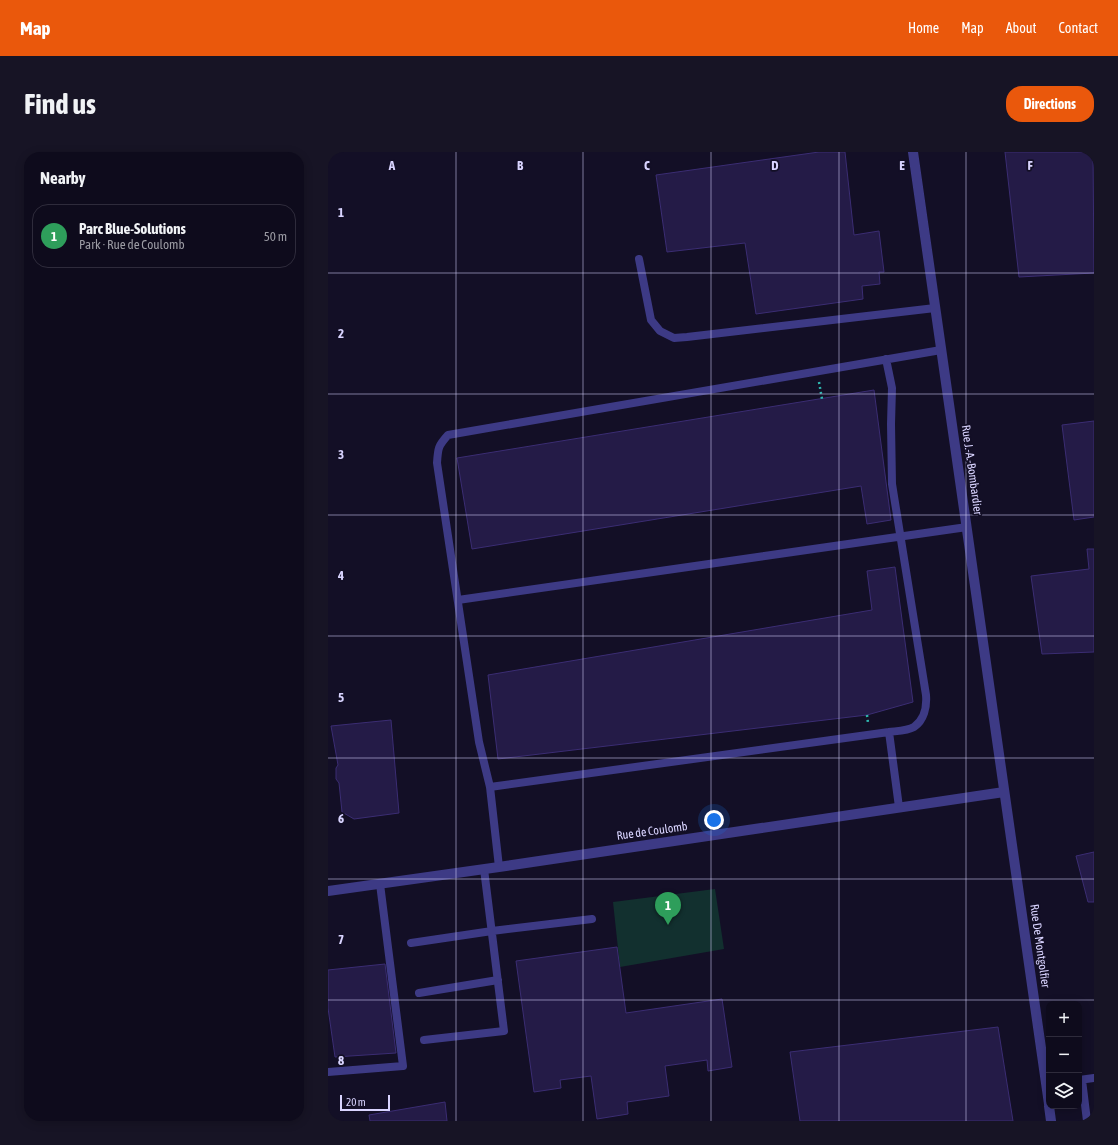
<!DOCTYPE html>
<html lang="en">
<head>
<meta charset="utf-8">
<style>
	body { margin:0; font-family:"Asap Condensed",sans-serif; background:#171425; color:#f1f3f6 }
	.controls { position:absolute; right:12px; bottom:12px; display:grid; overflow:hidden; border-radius:8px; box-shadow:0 2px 10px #0003 }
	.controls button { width:36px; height:36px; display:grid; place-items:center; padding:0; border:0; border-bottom:1px solid #2e2b3b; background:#0e0b1c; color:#f1f3f6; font:20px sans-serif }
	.scale { position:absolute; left:12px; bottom:10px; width:50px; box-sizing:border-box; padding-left:4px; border:2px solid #d9d4ff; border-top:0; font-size:11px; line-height:14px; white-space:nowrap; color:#d9d4ff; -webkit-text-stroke:3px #130f26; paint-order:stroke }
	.you { position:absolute; left:386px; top:668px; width:14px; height:14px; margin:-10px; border:3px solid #fff; border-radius:50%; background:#1a73e8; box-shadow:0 0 0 6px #1a73e833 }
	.badge { display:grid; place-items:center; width:26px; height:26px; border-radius:50%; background:#ea580c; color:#fff; font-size:13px; font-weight:700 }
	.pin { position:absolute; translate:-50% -33px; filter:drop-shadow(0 1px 2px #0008) }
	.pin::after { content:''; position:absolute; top:21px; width:14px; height:12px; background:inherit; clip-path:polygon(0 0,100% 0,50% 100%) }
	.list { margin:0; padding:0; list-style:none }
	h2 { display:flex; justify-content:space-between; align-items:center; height:52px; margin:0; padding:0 16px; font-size:17px }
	h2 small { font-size:13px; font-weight:400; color:#9b9ba3 }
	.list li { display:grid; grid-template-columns:26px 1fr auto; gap:12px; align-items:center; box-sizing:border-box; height:64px; margin:0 8px 8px; padding:0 8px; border:1px solid #2e2b3b; border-radius:16px }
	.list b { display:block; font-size:15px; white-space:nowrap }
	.list p { margin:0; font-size:13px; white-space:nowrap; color:#9b9ba3 }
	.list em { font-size:13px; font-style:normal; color:#9b9ba3 }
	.icon { flex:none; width:22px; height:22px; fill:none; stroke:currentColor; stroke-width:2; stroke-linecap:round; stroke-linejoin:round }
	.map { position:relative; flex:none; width:766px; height:969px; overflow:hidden; border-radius:16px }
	header { display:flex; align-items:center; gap:24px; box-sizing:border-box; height:56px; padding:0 20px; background:#ea580c; color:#fff }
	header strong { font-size:19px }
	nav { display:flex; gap:22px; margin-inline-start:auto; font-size:14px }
	.intro { display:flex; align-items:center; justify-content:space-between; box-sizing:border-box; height:96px; padding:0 24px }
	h1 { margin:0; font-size:28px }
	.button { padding:10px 18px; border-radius:16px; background:#ea580c; color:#fff; font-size:14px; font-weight:700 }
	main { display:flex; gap:24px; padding:0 24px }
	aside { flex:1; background:#0e0b1c; border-radius:16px; box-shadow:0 2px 10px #0003 }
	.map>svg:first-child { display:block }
	.green { fill:#12302f }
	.building { fill:#241b47; stroke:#3b2d73 }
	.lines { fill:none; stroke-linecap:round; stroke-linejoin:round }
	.path { stroke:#2fb8b0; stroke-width:2.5; stroke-dasharray:2 3; stroke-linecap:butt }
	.lane { stroke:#3d3a85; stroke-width:8 }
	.street { stroke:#3d3a85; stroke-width:10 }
	.grid { fill:none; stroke:#d9d4ff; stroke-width:1; stroke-opacity:0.55 }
	.labels { text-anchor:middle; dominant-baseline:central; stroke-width:3.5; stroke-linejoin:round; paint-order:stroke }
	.street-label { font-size:12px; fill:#d9d4ff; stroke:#130f26 }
	.grid-label { font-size:13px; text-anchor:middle; font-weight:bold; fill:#d9d4ff; stroke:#130f26; stroke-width:3.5; stroke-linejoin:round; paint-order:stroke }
</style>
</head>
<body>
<header>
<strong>Map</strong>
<nav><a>Home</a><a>Map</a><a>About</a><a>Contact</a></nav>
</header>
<div class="intro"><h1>Find us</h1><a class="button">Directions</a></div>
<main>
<aside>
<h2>Nearby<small></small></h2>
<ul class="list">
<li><span class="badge" style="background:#2e9e5b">1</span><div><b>Parc Blue-Solutions</b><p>Park · Rue de Coulomb</p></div><em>50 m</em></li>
</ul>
</aside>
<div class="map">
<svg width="766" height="969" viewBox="0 0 766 969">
	<rect width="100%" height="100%" fill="#130f26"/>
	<!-- green -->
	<path class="green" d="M387,737L396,797L292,815L285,750Z"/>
	<!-- building -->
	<path class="building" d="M491,0H517L526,83L551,79L556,120H551L552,132L534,134L535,147L428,162L417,91L339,100L328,23Z
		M677,0H765L766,121L691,125Z
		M546,238L563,368L539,372L533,334L144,397L129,306Z
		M766,269V365L746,368L734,273Z
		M759,397H766V500L714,502L703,424L761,417Z
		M567,415L585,550L539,563L170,607L160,523L544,458L539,419Z
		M63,568L71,661L26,667L14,660L11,631L8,627V616L10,613L3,574Z
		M766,700V750H760L748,704Z
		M289,795L298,861L394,847L404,915L380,919L379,908L337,914L341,944L299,950L300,962L269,967L263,924L232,928L233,936L206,940L188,809Z
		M57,812L68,901L7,905L0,856V818Z
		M670,875L685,969H472L462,900Z
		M117,950L119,969H42L41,963Z"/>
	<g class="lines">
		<!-- path -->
		<path class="path" d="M491,230L494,247
			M539,563L540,571"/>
		<!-- lane -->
		<path class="lane" d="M311,107L323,168L332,179L346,186L359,185L607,156
			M558,207L564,236L563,272L564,332L598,543C599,555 596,568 586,575C579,579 568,579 561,580
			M130,448L639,375
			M162,635L151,590L109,311C110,296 110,294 120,283L613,198
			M171,715L162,635L561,580L571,655
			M83,791L164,779L264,767
			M91,841L170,828
			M96,888L176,879L156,717
			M0,920L75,914L52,732
			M751,928L766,926
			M754,928L759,969"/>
		<!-- street -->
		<path class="street" d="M585,0L721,952
			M0,739L171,715L676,640
			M721,954L723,969"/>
	</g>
	<!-- grid -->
	<path class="grid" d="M128,0V969M255,0V969M383,0V969M511,0V969M638,0V969M0,121H766M0,242H766M0,363H766M0,484H766M0,606H766M0,727H766M0,848H766"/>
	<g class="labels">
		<!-- street labels -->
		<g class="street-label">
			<text transform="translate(644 318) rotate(82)">Rue J.-A.-Bombardier</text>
			<text transform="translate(324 679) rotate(-8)">Rue de Coulomb</text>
			<text transform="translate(712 794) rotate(82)">Rue De Montgolfier</text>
		</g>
	</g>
	<g class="grid-label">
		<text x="64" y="18">A</text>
		<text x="192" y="18">B</text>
		<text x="319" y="18">C</text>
		<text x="447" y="18">D</text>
		<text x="574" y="18">E</text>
		<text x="702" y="18">F</text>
		<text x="13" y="65">1</text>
		<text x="13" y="186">2</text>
		<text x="13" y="307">3</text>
		<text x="13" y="428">4</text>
		<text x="13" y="550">5</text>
		<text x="13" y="671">6</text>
		<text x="13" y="792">7</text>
		<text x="13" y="913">8</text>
	</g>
</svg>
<div class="controls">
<button>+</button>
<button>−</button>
<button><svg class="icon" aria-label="layers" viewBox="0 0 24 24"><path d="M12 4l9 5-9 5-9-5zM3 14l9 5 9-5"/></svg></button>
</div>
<div class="scale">20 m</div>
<div class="you"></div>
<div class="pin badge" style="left:340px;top:773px;background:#2e9e5b">1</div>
</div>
</main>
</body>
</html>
